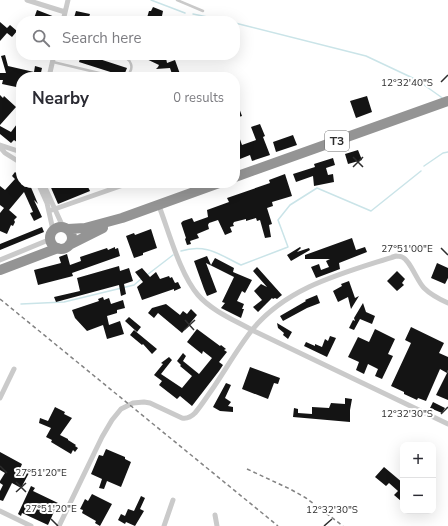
<!DOCTYPE html>
<html lang="en">
<head>
<meta charset="utf-8">
<style>
	body { margin:0; font-family:"Nunito Sans",sans-serif; background:#f2f2f3; color:#2b2b33 }
	.controls { position:absolute; right:12px; bottom:12px; display:grid; overflow:hidden; border-radius:8px; box-shadow:0 4px 16px #0002 }
	.controls button { width:36px; height:36px; display:grid; place-items:center; padding:0; border:0; border-bottom:1px solid #e1e1e2; background:#fff; color:#2b2b33; font:20px sans-serif }
	.list { margin:0; padding:0; list-style:none }
	h2 { display:flex; justify-content:space-between; align-items:center; height:52px; margin:0; padding:0 16px; font-size:17px }
	h2 small { font-size:13px; font-weight:400; color:#7c7c81 }
	.icon { flex:none; width:22px; height:22px; fill:none; stroke:currentColor; stroke-width:2; stroke-linecap:round; stroke-linejoin:round }
	.map { position:relative; flex:none; width:448px; height:526px; overflow:hidden }
	.search { position:absolute; background:#fff; box-shadow:0 4px 16px #0002; left:16px; top:16px; width:224px; height:44px; display:flex; align-items:center; gap:10px; box-sizing:border-box; padding:0 14px; border-radius:16px; color:#7c7c81; font-size:15px }
	.panel { position:absolute; background:#fff; box-shadow:0 4px 16px #0002; left:16px; top:72px; width:224px; height:116px; border-radius:16px }
	.map>svg:first-child { display:block }
	.lines { fill:none; stroke-linecap:round; stroke-linejoin:round }
	.stream { stroke:#cae4e8; stroke-width:1.5 }
	.building { fill:#141414 }
	.lane { stroke:#cacaca; stroke-width:2.5 }
	.street { stroke:#cacaca; stroke-width:5 }
	.highway { stroke:#949494; stroke-width:10 }
	.rail { stroke:#828282; stroke-width:1.5; stroke-dasharray:4 3; stroke-linecap:butt }
	.ticks { fill:none; stroke:#2d2d2d; stroke-width:1.5 }
	.labels { text-anchor:middle; dominant-baseline:central; stroke-width:4; stroke-linejoin:round; paint-order:stroke }
	.shield { fill:#fff; stroke:#6c6c6c; stroke-width:1 }
	.shield-label { font-size:12px; font-weight:bold; fill:#2d2d2d }
	.ticks-label { font-size:10px; text-anchor:middle; fill:#2d2d2d; stroke:#fff; stroke-width:4; stroke-linejoin:round; paint-order:stroke }
</style>
</head>
<body>
<div class="map">
<svg width="448" height="526" viewBox="0 0 448 526">
	<rect width="100%" height="100%" fill="#fff"/>
	<g class="lines">
		<!-- stream -->
		<path class="stream" d="M151,0L185,13
			M193,14L227,21
			M235,23L366,56L417,80L441,97L443,99
			M424,166L443,153L448,152
			M181,251C206,243 220,255 241,265L288,247L278,220L290,205L317,188L371,211L421,171
			M147,275L173,255
			M21,304L64,302L134,285L141,279"/>
	</g>
	<!-- building -->
	<path class="building" d="M153,7L163,11L161,21H146L149,11H151Z
		M37,10L55,17L53,21H49L41,18L39,21H33Z
		M76,11L90,14L89,17L98,18V21H73Z
		M0,22L7,28L10,25L17,31L12,37L7,33L0,41Z
		M5,55L8,66L34,72L35,66L42,68L40,77H21V88L2,84L3,80H0V73H6L1,56Z
		M81,55H87L127,68L125,73L123,76L79,62Z
		M138,55H160L159,59L166,58L167,63L175,60L180,74L178,75L179,77H173L170,68L156,69L158,67L159,65Z
		M0,95L3,98L4,96L16,107L0,125Z
		M367,96L372,112L356,118L350,101Z
		M235,97L242,116L235,118Z
		M17,124L21,127V138L18,143L14,140L11,143L0,134V126L11,132Z
		M260,124L265,136L263,137L270,155L252,161L250,155L240,159L239,156L235,158V125L242,145L256,140L251,127Z
		M293,135L297,145L276,152L273,142Z
		M358,150L362,160L348,164L345,154Z
		M333,158L335,165L326,168L328,175L333,174L334,182L314,186L313,176L296,182L293,174L315,167L314,164Z
		M15,172L21,177V184L25,187L30,185L38,204L34,200L42,217L34,221L30,213L33,212L24,192L9,210L17,217L14,220L15,222L13,226L11,225L7,234L0,231V213L4,208L0,205V186L5,190L15,179L12,176Z
		M285,174L292,196L272,202L273,206L267,208L272,224L269,225L271,237L265,238L260,220L257,221L256,218L246,221V219L234,222L233,224L234,226L230,227L232,232L225,235L218,220L209,223L208,225L209,229L197,234L199,238L190,241L191,244L187,245L185,239L186,238L181,223L183,221L192,218L194,222L208,217L207,210L229,202L227,198L270,183L269,180Z
		M49,183H86L90,191L58,204Z
		M42,227L44,232L0,250V244Z
		M151,229L157,248L143,253V255L134,258L126,236L134,233L135,235Z
		M352,238L356,250L365,247L367,252L339,263L340,269L316,278L311,267L319,264L321,270L329,267L326,261L330,259H305V255Z
		M115,247V249L118,248L120,256L72,273L73,276L38,285L34,270L61,263L59,257L67,254L70,265L81,261L80,257L107,248L108,250Z
		M300,247L301,248L297,252L309,248L310,250L291,261L287,255Z
		M207,256L211,265L215,258L234,268L233,272L252,280L245,293L242,291L237,301L244,304L242,309H244L241,318L221,308L225,303L222,302L234,277L206,263L217,292L207,296L204,289L194,261Z
		M437,263L448,268V278L445,284L431,278Z
		M119,266L120,271L129,268L133,281L124,284L126,294L121,296L119,285L56,302L54,297L80,291L77,278Z
		M257,267L282,295L277,299L275,298L273,299L272,298L258,312L253,307L262,300L254,291L261,284L267,287L253,271Z
		M142,268L150,277L156,272L160,279L169,276L170,278L172,277L175,283L178,282L181,288L174,291V289L142,300L137,287L143,282L135,272Z
		M397,271L405,279L402,283L404,285L397,291L387,281Z
		M349,281L355,298L359,296L351,309L348,297L338,302L333,291L342,286L341,284Z
		M317,295L320,303L307,308L283,321L280,316L306,301L305,300Z
		M103,297L104,300L109,298L111,304L123,300L125,308L117,310V313L107,316L109,325L120,321L124,334L107,339L103,325L87,331L75,318L72,310L99,301L98,299Z
		M363,303L366,312L375,316L372,324L360,319L354,330L349,328L353,320L355,321L354,318Z
		M166,304L180,315L183,311L187,314L191,309L197,315L182,333L158,313L154,318L148,313L152,308Z
		M129,317L141,327L137,332L125,321Z
		M277,323L292,332L288,339L283,335L284,333L278,328Z
		M411,327L444,343L439,353L448,357V370L447,373L440,369L426,401L418,398L417,400L404,394V392L391,386L411,343L405,340Z
		M197,329L220,346L221,345L226,349L224,350L227,352L219,362L223,365L219,371L192,406L180,396L177,399L159,385L162,381L154,375L163,364L161,363L169,357L172,360L161,374L182,388L192,376L180,366L181,365L177,361L183,353L186,356L183,361L199,374L212,358L203,351L202,354L187,342Z
		M375,329L395,339L388,354L393,356L382,379L375,376L378,369L368,364L364,374L356,370L359,362L348,357L358,337L369,342Z
		M134,330L157,349L152,354L143,344L142,345L130,335Z
		M330,336L336,338L327,357L304,346L306,342L315,346V344L322,347L325,339L328,341Z
		M250,367L280,378L278,384L274,383L268,399L242,389Z
		M448,371V400L436,395Z
		M226,383L231,385L225,398L231,402L228,406L233,407V412L220,411L213,407Z
		M345,398L352,399L350,410V422L293,417L294,408L298,409V413L312,414V407L329,408L331,403L345,404Z
		M433,402L445,408L442,413L430,408Z
		M55,407L65,412L64,414L72,418L60,435L68,439V440L76,445L75,446L78,448L75,452L73,450L71,454L51,442L52,440L46,437L51,428L39,423L40,418L48,421Z
		M106,449L125,457V459L131,462L121,487L107,481L104,489L99,488L102,479L91,474L99,455L103,456Z
		M0,452L22,464L20,469L29,473L21,488L12,483L3,501L0,500V491L3,485L0,483V481L5,473L0,470Z
		M384,467L403,483V498L401,501L394,495L398,491L389,483L386,486L375,477Z
		M31,486L35,488L33,491L58,503L48,525L22,513L21,516L18,514Z
		M92,494L112,504L100,526L95,523L96,521L82,513L83,510L80,509L85,499L88,501Z
		M141,496L145,498L140,509L144,511L135,526L126,522L125,524L118,520L121,514L125,516L128,509L134,511Z"/>
	<g class="lines">
		<!-- lane -->
		<path class="lane" d="M177,0L203,11
			M119,55C132,58 136,69 125,77
			M53,62L116,77"/>
		<!-- street -->
		<path class="street" d="M27,0L65,12
			M63,21L68,0
			M49,77L54,55
			M0,145L21,152
			M0,147L5,153L21,163
			M38,183L47,203L53,230
			M43,183L63,227
			M159,206C169,232 180,274 198,295C212,311 234,320 252,330L448,424
			M49,211L129,183
			M0,260L46,241
			M0,398L14,369
			M0,511L31,526
			M215,515L217,526
			M59,526L102,437L112,420L121,409L133,403L144,402L150,403L182,418C187,419 191,417 195,413C201,406 206,398 211,391C225,371 237,349 252,330C288,286 344,273 396,256C398,256 400,256 402,257C410,260 417,281 424,288C431,295 439,299 448,303
			M164,526L173,500"/>
		<!-- highway -->
		<path class="highway" d="M235,177L448,101
			M50 238a11 11 0 1 1 22 0a11 11 0 1 1-22 0Z
			M68,229L85,228L122,218L219,183
			M69,245L103,228
			M0,270L58,248"/>
		<!-- rail -->
		<path class="rail" d="M0,299L278,526
			M247,469L290,489L306,498L343,526"/>
	</g>
	<!-- ticks -->
	<path class="ticks" d="M441,82L448,75M353,157L363,167M353,167L363,157M441,248L448,255M185,320L194,330M184,330L195,320M441,414L448,407M0,466L7,473M16,482L26,492M16,492L26,483M51,519L58,526M324,526L332,519"/>
	<g class="labels">
		<!-- shield labels -->
		<rect class="shield" x="325" y="131" width="24" height="20" rx="3"/>
		<g class="shield-label">
			<text x="337" y="141">T3</text>
		</g>
	</g>
	<g class="ticks-label">
		<text x="407" y="86">12°32'40"S</text>
		<text x="407" y="252">27°51'00"E</text>
		<text x="407" y="417">12°32'30"S</text>
		<text x="41" y="476">27°51'20"E</text>
		<text x="51" y="512">27°51'20"E</text>
		<text x="332" y="513">12°32'30"S</text>
	</g>
</svg>
<div class="controls">
<button>+</button>
<button>−</button>
</div>
<div class="search"><svg class="icon" aria-label="search" viewBox="0 0 24 24"><circle cx="10" cy="10" r="6"/><path d="M15 15l6 6"/></svg>Search here</div>
<section class="panel">
<h2>Nearby<small>0 results</small></h2>
<ul class="list">
</ul>
</section>
</div>
</body>
</html>
